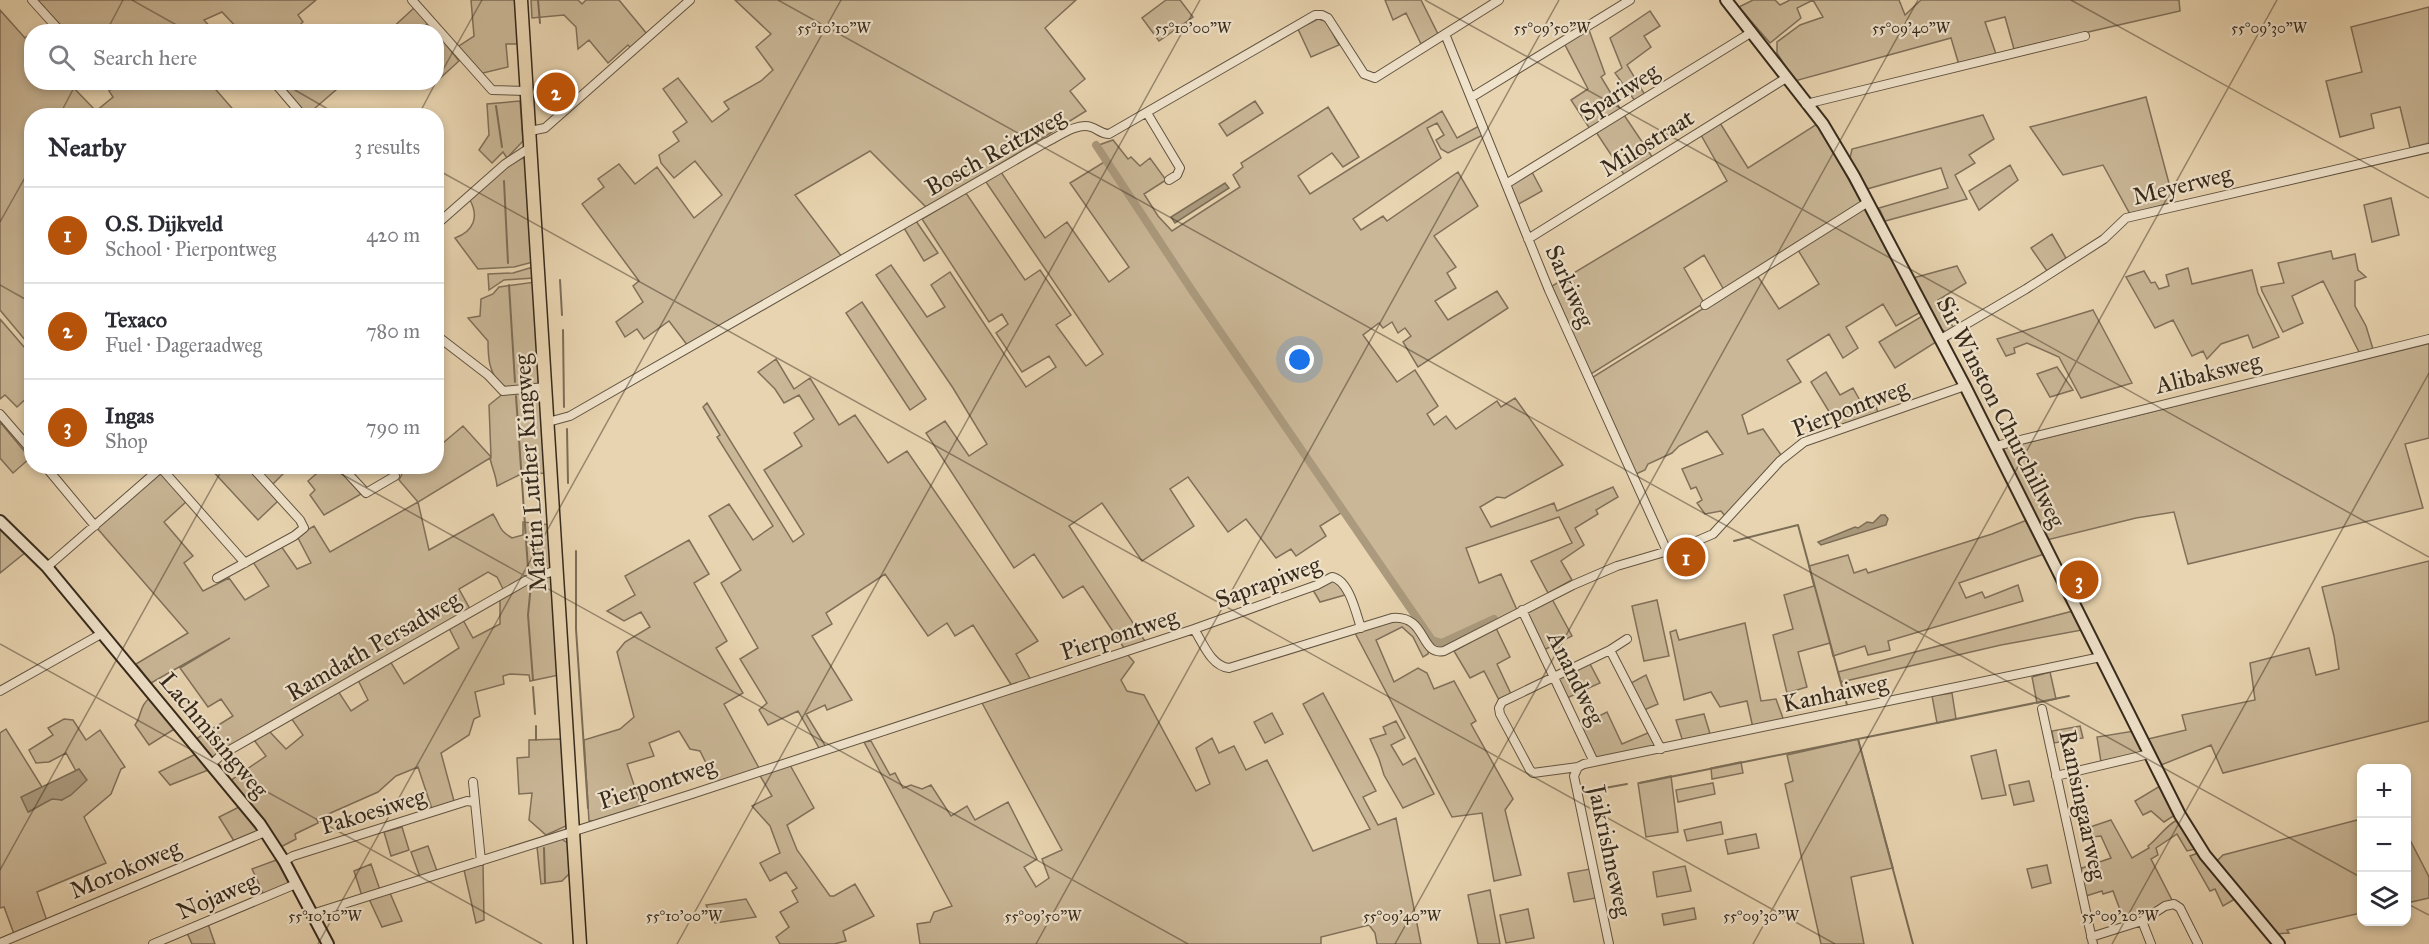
<!DOCTYPE html>
<html lang="en">
<head>
<meta charset="utf-8">
<style>
	body { margin:0; font-family:"IM FELL Great Primer",serif; background:#f2f2f3; color:#2b2b33 }
	.controls { position:absolute; right:18px; bottom:18px; display:grid; overflow:hidden; border-radius:12px; box-shadow:0 3px 9px #0003 }
	.controls button { width:54px; height:54px; display:grid; place-items:center; padding:0; border:0; border-bottom:2px solid #e1e1e2; background:#fff; color:#2b2b33; font:30px sans-serif }
	.you { position:absolute; left:1300px; top:360px; width:21px; height:21px; margin:-15px; border:4px solid #fff; border-radius:50%; background:#1a73e8; box-shadow:0 0 0 9px #1a73e833 }
	.badge { display:grid; place-items:center; width:39px; height:39px; border-radius:50%; background:#b45309; color:#fff; font-size:20px; font-weight:700 }
	.pin { position:absolute; translate:-50% -50%; border:3px solid #fff; box-shadow:0 2px 6px #0006 }
	.list { margin:0; padding:0; list-style:none }
	h2 { display:flex; justify-content:space-between; align-items:center; height:78px; margin:0; padding:0 24px; font-size:26px }
	h2 small { font-size:20px; font-weight:400; color:#7c7c81 }
	.list li { display:grid; grid-template-columns:39px 1fr auto; gap:18px; align-items:center; box-sizing:border-box; height:96px; padding:0 24px; border-top:2px solid #e1e1e2 }
	.list b { display:block; font-size:22px; white-space:nowrap }
	.list p { margin:0; font-size:20px; white-space:nowrap; color:#7c7c81 }
	.list em { font-size:20px; font-style:normal; color:#7c7c81 }
	.icon { flex:none; width:33px; height:33px; fill:none; stroke:currentColor; stroke-width:2; stroke-linecap:round; stroke-linejoin:round }
	.map { position:relative; flex:none; width:2429px; height:944px; overflow:hidden }
	.search { position:absolute; background:#fff; box-shadow:0 3px 9px #0003; left:24px; top:24px; width:420px; height:66px; display:flex; align-items:center; gap:15px; box-sizing:border-box; padding:0 21px; border-radius:24px; color:#7c7c81; font-size:22px }
	.panel { position:absolute; background:#fff; box-shadow:0 3px 9px #0003; left:24px; top:108px; width:420px; height:366px; border-radius:24px }
	.map>svg:first-child { display:block }
	.green { fill:#cab797; stroke:#80705a; stroke-width:1.5 }
	.water { fill:#ab9a7e; stroke:#7c6d57; stroke-width:1.5 }
	.lines { fill:none; stroke-linecap:round; stroke-linejoin:round }
	.stream { stroke:#7c6d57; stroke-width:2 }
	.canal { stroke:#ab9a7e; stroke-width:8 }
	.street-casing { stroke:#625441; stroke-width:10 }
	.secondary-casing { stroke:#362a1c; stroke-width:14 }
	.primary-casing { stroke:#362a1c; stroke-width:15 }
	.street { stroke:#f0e3cc; stroke-width:8 }
	.secondary { stroke:#f0e3cc; stroke-width:10 }
	.primary { stroke:#e8d4b0; stroke-width:12 }
	.ticks { fill:none; stroke:#362a1c; stroke-width:1.5; stroke-opacity:0.45 }
	.labels { text-anchor:middle; dominant-baseline:central; stroke-width:4.5; stroke-linejoin:round; paint-order:stroke }
	.street-label { font-size:24px; fill:#362a1c; stroke:#f0e3cc }
	.ticks-label { font-size:15px; text-anchor:middle; fill:#362a1c; stroke:#f0e3cc; stroke-width:4.5; stroke-linejoin:round; paint-order:stroke }
</style>
</head>
<body>
<div class="map">
<svg width="2429" height="944" viewBox="0 0 2429 944">
	<rect width="100%" height="100%" fill="#e8d4b0"/>
	<filter id="stains"><feTurbulence type="fractalNoise" baseFrequency=".00333" numOctaves="4"/><feColorMatrix values="0 0 0 0 .2 0 0 0 0 .09 0 0 0 0 .02 0 0 0 .5 -.17"/></filter>
	<radialGradient id="worn" r=".72"><stop offset=".6" stop-color="#630" stop-opacity="0"/><stop offset="1" stop-color="#630" stop-opacity=".3"/></radialGradient>
	<!-- green -->
	<path class="green" d="M37,0H316L298,15L303,22L292,32L240,31L222,12L204,20L214,31H66Z
		M471,0H517L518,44H506L508,67L479,74L456,48L474,36Z
		M531,0H578L582,4L586,0H619L647,34L631,48L628,45L608,63L589,40L578,49L576,27L564,15L532,18Z
		M735,0H1076L1045,28L1085,79L1070,91L1086,111L928,209L870,151L795,195L842,257L688,346L669,321L644,339L637,329L625,337L616,322L643,302L633,286L639,281L582,204L604,187L598,179L619,164L635,184L657,167L694,218L722,195L695,161L674,178L661,163L659,155L679,141L673,132L687,122L663,89L678,78L712,122L729,109L724,102L761,81L773,70L756,47L771,34Z
		M1166,0H1180L1193,17L1159,41L1142,18Z
		M1385,0H1421L1438,34L1421,44L1406,13L1393,20Z
		M1753,0H1775L1780,5L1790,0H1899L1905,15L1921,0H2179L2180,11L2014,49L2005,17L1985,22L1996,54L1959,65L1951,38L1795,81L1777,53V42L1800,25L1823,17L1813,0L1797,8L1801,18L1770,43L1739,7Z
		M415,7L428,23L419,31L388,32Z
		M2429,7V143L2410,148L2400,107L2371,114L2374,128L2340,137L2326,81L2362,72L2351,27Z
		M0,10L25,38L31,33L32,82L69,83L96,111L113,97L109,91L116,85L113,83H210L238,115L32,116L31,347L0,310Z
		M1650,11L1660,26L1644,36L1651,47L1627,65L1645,95L1635,101L1615,73L1622,68L1610,38Z
		M1318,19L1326,21L1339,45L1311,57L1298,29Z
		M1589,30L1605,74L1601,77L1621,110L1590,129L1571,100L1588,89L1564,43Z
		M440,37L459,61L437,81V40Z
		M295,83H344L307,115L286,91Z
		M2146,97L2174,202L2130,214L2103,165L2063,175L2030,127Z
		M520,101L523,141L507,158L503,152L492,163L479,150L489,135L487,104Z
		M1255,101L1263,113L1227,136L1219,124Z
		M1328,107L1359,157L1343,167L1332,153L1298,176L1310,194L1442,111L1457,138L1479,126L1483,135L1448,153L1441,149L1436,140L1444,135L1437,123L1427,128L1441,158L1353,219L1361,230L1383,216L1387,221L1458,172L1478,206L1434,236L1456,267L1447,273L1456,288L1435,301L1448,320L1497,291L1508,308L1418,367L1403,342L1411,336L1405,328L1398,333L1392,322L1383,328L1379,323L1363,335L1397,382L1415,370L1438,406L1427,414L1434,425L1446,416L1456,429L1497,401L1501,407L1515,398L1563,465L1505,498L1497,497L1480,507L1491,527L1554,503L1557,511L1613,487L1618,497L1596,510L1598,514L1575,528L1584,545L1561,561L1572,580L1548,593L1531,561L1572,543L1559,517L1466,548L1479,583L1501,574L1517,610L1495,622L1493,619L1442,643L1432,640L1344,511L1320,526L1326,536L1296,556L1291,549L1276,558L1246,519L1228,532L1188,477L1170,489L1194,526L1142,561L1102,503L1069,526L1145,641L1124,648L1083,586L1063,598L1034,554L1014,568L926,433L945,421L969,456L987,444L953,388L876,275L891,265L927,317L945,307L931,285L950,272L1026,387L1056,367L1049,356L1022,372L996,333L1008,324L1002,314L989,322L922,219L966,193L1025,280L1040,270L1071,315L1056,325L1086,366L1103,354L986,182L1001,172L1045,238L1067,222L1109,282L1129,267L1070,183L1106,161L1096,146L1113,140L1128,159L1131,157L1140,166L1150,158L1166,180L1144,194L1158,216L1172,231L1240,187L1233,175L1243,167L1241,163Z
		M1624,115L1653,158L1625,176L1596,132Z
		M1983,115L1994,139L1969,155L1975,163L1955,175L1967,199L1885,221L1879,208L1948,188L1941,168L1867,189L1850,158L1852,149Z
		M1720,123L1748,168L1817,124L1862,203L1724,290L1704,255L1684,268L1704,303L1591,374L1552,286L1727,181L1701,135Z
		M523,158L527,159L533,262L514,267L478,269L455,238C474,231 479,217 470,200L509,164Z
		M2010,165L2018,180L1979,210L1969,191Z
		M1532,172L1542,191L1517,205L1510,185Z
		M2391,198L2399,235L2372,242L2364,205Z
		M1865,207L1920,310L1919,313L1896,326L1883,304L1846,327L1858,348L1843,358L1829,334L1787,360L1801,382L1742,415L1748,434L1763,429L1781,455L1726,517L1721,511L1705,514L1697,503L1702,500L1696,487L1691,489L1682,469L1723,454L1707,431L1679,446L1672,453L1648,464L1645,470L1636,474L1593,377L1757,275L1779,309L1819,284L1798,250Z
		M916,221L938,253L924,261L904,228Z
		M2052,234L2066,258L2047,271L2031,248Z
		M2331,251L2333,259L2355,254L2358,270L2366,277L2355,281V306L2366,326L2373,349L2359,352L2323,281L2292,296L2303,323L2283,332L2262,291L2261,287L2284,283L2278,263Z
		M1957,266L1966,283L1938,300L1953,327L1946,332L1937,327L1913,278Z
		M533,267L534,278L504,280L489,290L488,274L513,273Z
		M2188,268L2192,284L2252,270L2258,293L2279,337L2253,348L2248,335L2221,344L2207,359L2203,351L2192,356L2173,320L2155,328L2126,277L2144,271L2151,283L2155,282L2159,289L2169,286L2166,275Z
		M535,282L541,386L502,387C489,372 488,359 488,341L468,318L480,316L481,299L493,294L499,287Z
		M862,302L926,399L910,410L846,313Z
		M2093,310L2132,383L2081,398L2059,357L2027,343L2014,348L2015,353L2006,356L1997,339Z
		M1924,315L1936,342L1895,368L1879,342Z
		M0,319L31,355V394L17,407L5,395L0,399Z
		M2429,343V438L2405,444L2423,508L2188,564L2174,512L2136,518L2047,540L2002,449Z
		M776,359L794,389L810,378L839,425L855,415L888,463L907,451L1038,641L1016,654L1031,680L1012,686L973,625L955,636L947,623L928,636L885,574L826,613L832,624L812,636L852,700L827,710L825,705L806,714L826,747L819,748L798,711L768,725L759,710L767,703L740,659L758,648L721,583L741,570L709,516L729,504L753,540L773,526L717,437L720,435L703,407L707,403L793,542L804,534L764,470L802,446L794,433L814,419L799,395L784,403L775,389L758,372Z
		M2057,367L2073,390L2050,397L2037,374Z
		M1826,372L1840,395L1853,388L1863,406L1875,403L1878,413L1835,427L1833,418L1811,382Z
		M542,390L546,473L519,475L497,486C496,475 492,468 490,458L418,502L429,550L493,514C501,526 498,530 512,538L523,535V522L551,525L553,569L527,577L504,591L497,577L488,572L459,589L470,609L212,760L196,739L233,716L221,699L208,707L180,668L230,638L151,683L136,664L188,633L97,528L161,472L187,501L164,522L193,556L184,563L203,591L229,578L245,600L269,586L253,562L281,546L297,569L311,563L297,536L314,526L330,552L418,502L399,480L403,472L400,469L393,473L386,467L436,466L437,448L463,426L491,457L489,405L504,393Z
		M0,422L30,458L13,473L0,458Z
		M291,466L272,485L256,467Z
		M209,467H247L278,501L258,520Z
		M324,467H337L361,494L324,515L310,495L315,490L308,481Z
		M2027,520L2044,554L1959,583L1966,598L1982,592L1985,598L2018,585L2023,601L1888,641L1890,650L1868,655L1865,646L1833,656L1830,643L1798,652L1807,687L1787,693L1773,635L1793,629L1784,595L1814,586L1809,566L1848,555L1854,573L1866,569L1868,573L1992,534Z
		M0,526L26,552L0,573Z
		M689,540L709,574L694,583L727,641L716,648L743,693L724,704L759,768L716,783L700,751L690,749L679,731L649,743L654,756L627,764L641,806L594,821H589L584,740L620,729L634,717L617,652L625,642L650,627L641,612L624,621L607,611L635,595L625,576Z
		M2429,561V721L2223,773L2211,745L2161,765L2148,739L2186,730L2182,715L2255,700L2250,663L2309,648L2316,675L2339,669L2334,636L2322,587Z
		M553,575L559,675L530,681L529,675L510,674L503,676L504,684L475,692L480,716L474,719L469,735L441,753L454,801L432,809L418,767L396,776L378,792L317,819L318,823L295,834L296,839L277,849L230,781L266,756L254,740L269,731L286,749L303,735L291,718L338,691L351,711L368,700L358,680L390,661L404,684L459,648L449,628L463,620L473,638L500,624V599L523,585Z
		M1332,579L1337,581L1345,595L1320,602L1313,590Z
		M1552,599L1572,636L1544,650L1526,612Z
		M1657,600L1669,656L1644,661L1632,606Z
		M2073,611L2082,630L2001,645L1841,682L1838,672Z
		M1393,620L1411,623L1429,650L1428,654L1423,657L1413,637L1402,627L1376,640L1394,682L1418,668L1427,673L1434,689L1454,681L1476,721L1471,724L1513,799L1505,810L1521,875L1494,881L1482,813L1452,817L1355,633Z
		M1745,623L1761,701L1776,699L1784,721L1753,728L1747,701L1720,707L1711,692L1684,700L1670,632L1676,630L1679,640Z
		M1496,628L1510,657L1497,664L1511,694L1499,700L1484,671L1470,678L1454,651Z
		M1127,654L1134,662L1121,680L1127,691L1144,695L1196,791L1210,784L1196,748L1212,738L1219,753L1234,746L1246,770L1267,760L1313,851L1370,829L1303,704L1323,693L1376,791L1363,797L1378,825L1396,818L1421,944H1377L1375,933L1369,925L1321,937V944H920L917,924L930,922L934,912L952,906L864,742L871,741L890,775L895,773L903,788L911,785L922,789L931,785L951,816L967,806L975,820L1008,802L1037,859L1024,867L1036,887L1049,878L1042,859L1062,850L982,703L1026,687Z
		M1589,662L1600,683L1567,698L1556,676Z
		M2050,672L2056,699L2037,703L2032,677Z
		M1646,675L1658,704L1644,710L1631,683Z
		M1952,693L1956,719L1937,723L1932,696Z
		M151,697L176,728L149,745L135,725C142,716 139,705 151,697Z
		M1607,712L1622,744L1650,732L1656,748L1599,758L1595,756L1581,725Z
		M1272,713L1283,734L1265,743L1254,722Z
		M1704,714L1711,737L1683,742L1676,720Z
		M64,719L73,720L86,740L100,730L125,767L121,769L111,794L84,817L106,863L37,892L47,921L14,934L4,907L0,908V733L6,729L42,787L22,797L29,812L52,798L62,800L79,769L76,771L66,753L49,762L36,763L29,750L53,735L48,728Z
		M1396,721L1405,738L1391,745L1403,765L1415,758L1434,794L1403,808L1384,775L1379,759L1370,739L1386,734L1383,727Z
		M2080,726L2083,738L2054,743L2052,731Z
		M2134,731L2142,751L2139,754L2101,762L2097,737Z
		M563,739L568,821L566,826L546,835L529,820L532,793L519,794L517,758L529,757V740Z
		M1858,739L1893,868L1851,877L1864,944H1821L1785,784L1793,781L1787,755Z
		M1996,750L2006,795L1982,799L1971,756Z
		M198,753L211,769L170,785L159,772Z
		M1741,762L1743,773L1712,779L1711,768Z
		M790,765L814,808L787,825L797,850L830,896H834L855,884L874,916L843,931L846,941L834,944H780L776,937L789,927L780,912L798,902L792,891L797,888L786,872L770,881L760,863L780,853L770,826L752,806L772,796L759,774Z
		M1671,776L1678,832L1646,837L1638,783Z
		M2029,781L2034,801L2014,805L2009,785Z
		M1713,783L1715,794L1678,802L1676,790Z
		M2160,786L2175,815L2164,822L2151,811L2143,815L2135,801Z
		M241,806L259,831L234,841L219,817Z
		M2361,819V913L2287,930L2289,933L2276,934L2217,861L2223,855Z
		M2111,820L2132,858L2149,848L2148,846C2159,838 2164,827 2177,820L2195,849L2187,851L2177,834L2156,848L2158,855L2151,859L2173,902L2141,919L2125,923L2113,891L2103,894L2102,891L2086,896L2079,869L2111,858L2101,836L2092,837L2090,827Z
		M1721,822L1723,834L1687,841L1684,830Z
		M402,827L409,850L391,856L384,832Z
		M1756,834L1759,848L1728,854L1725,840Z
		M2407,834L2429,877V898L2407,903Z
		M560,838L569,844L571,872L562,881L541,884L537,847Z
		M428,846L437,871L420,877L411,852Z
		M2198,853L2235,899L2223,906L2215,889L2210,891L2190,856Z
		M279,859L291,881L290,884L264,895L252,869Z
		M483,863L484,920L476,923L464,870Z
		M371,864L380,890L362,896L354,871Z
		M2047,865L2051,883L2032,888L2027,869Z
		M1685,866L1691,891L1657,897L1653,872Z
		M1590,869L1596,898L1574,902L1568,873Z
		M1490,890L1500,944H1478L1468,895Z
		M390,893L402,921L382,927L369,899Z
		M746,899L756,917L715,923L706,905Z
		M1694,908L1696,919L1664,925L1662,914Z
		M1528,909L1534,938L1506,943L1500,915Z
		M208,924L215,944H192L187,933Z"/>
	<!-- water -->
	<path class="water" d="M1225,183L1229,188L1175,223L1171,217Z
		M1881,515H1885L1888,519L1886,525L1821,545L1818,542L1855,527L1858,528L1867,522L1873,523Z
		M79,769L87,780L71,795L62,800L52,799L28,812L21,797Z"/>
	<g class="lines">
		<!-- stream -->
		<path class="stream" d="M538,0L540,23
			M496,106L502,147
			M504,181L508,263
			M560,280L562,315
			M509,285L515,382
			M563,330L564,407
			M516,396L528,568
			M567,429L568,483
			M1734,541L1798,525L1847,705
			M576,551V629L588,808
			M531,584L528,615L533,680
			M533,687L535,714
			M536,726V740
			M1858,739L2069,696
			M1640,783L1858,739L1913,944
			M1588,791L1627,784
			M544,848L545,882"/>
		<!-- canal -->
		<path class="canal" d="M1096,145L1193,292L1432,640L1442,643L1494,619"/>
		<defs>
			<path id="street" d="M32,0L61,32
				M412,0L492,90L527,91
				M1445,34L1549,290L1667,551
				M274,82L303,116
				M1472,97L1630,0
				M1806,104L2085,36
				M1147,113L1180,168L1177,175L1169,180
				M530,131L545,128L690,0
				M1506,184L1752,32
				M436,225L505,164L531,147
				M1528,239L1786,78
				M1705,305L1868,202
				M436,335L488,375L503,391L546,387
				M1941,339L2026,289L2104,239L2126,218L2429,148
				M0,414L32,451
				M548,422L570,416L1045,143C1058,137 1077,122 1091,127C1098,129 1101,134 1109,134L1315,15H1322L1328,18L1364,74L1375,78L1499,0
				M1996,446L2429,339
				M45,466L95,526
				M341,466L366,493L395,476
				M161,468L245,563
				M47,567L163,466
				M217,578L294,536L304,528L300,520L251,466
				M1522,610L1594,762
				M1194,629L1317,585L1332,577C1349,580 1356,613 1361,628
				M1627,639L1610,650L1502,702L1499,708L1500,714L1530,770L1533,773L1578,767L1584,764L2101,657
				M1610,650L1661,749
				M0,691L101,634
				M2042,709L2093,944
				M212,764L221,755L527,580L557,570
				M1578,767L1574,776L1609,944
				M2056,776L2149,754
				M473,782L481,861
				M284,861L293,856L467,801L474,802
				M312,914L692,794L1194,629C1203,643 1211,666 1229,668L1392,618C1428,615 1419,656 1444,651L1573,585L1617,566L1685,546L1713,534L1780,461L1804,442L1965,386
				M2142,921L2151,944
				M2091,937L2142,921L2165,906L2174,904L2180,908L2198,944
				M0,943L265,832
				M153,944L296,884"/>
			<path id="secondary" d="M1726,0L1823,124L1854,176L1965,386L2180,815L2205,855L2279,944
				M0,521L47,567L260,824L284,861L328,944"/>
			<path id="primary" d="M521,0L580,944"/>
		</defs>
		<!-- street casing -->
		<use href="#street" class="street-casing"/>
		<!-- secondary casing -->
		<use href="#secondary" class="secondary-casing"/>
		<!-- primary casing -->
		<use href="#primary" class="primary-casing"/>
		<!-- street -->
		<use href="#street" class="street"/>
		<!-- secondary -->
		<use href="#secondary" class="secondary"/>
		<!-- primary -->
		<use href="#primary" class="primary"/>
	</g>
	<!-- ticks -->
	<path class="ticks" d="M132,0L189,32M778,0L2362,878M1425,0L2429,557M2071,0L2429,198M106,32L123,0M281,82L340,116M436,82L482,0M59,116L77,82M418,116L436,82M436,169L1835,944M0,222L32,165M0,285L32,303M327,466L1188,944M0,644L542,944M0,870L224,466M2406,903L2429,915M318,944L841,0M677,944L1200,0M1036,944L1559,0M1395,944L1918,0M1753,944L2277,0M2112,944L2429,373"/>
	<g class="labels">
		<!-- street labels -->
		<g class="street-label">
			<text transform="translate(1619 92) rotate(-32)">Spariweg</text>
			<text transform="translate(1647 143) rotate(-32)">Milostraat</text>
			<text transform="translate(995 152) rotate(-29)">Bosch Reitzweg</text>
			<text transform="translate(2182 185) rotate(-14)">Meyerweg</text>
			<text transform="translate(1570 286) rotate(66)">Sarkiweg</text>
			<text transform="translate(2208 373) rotate(-14)">Alibaksweg</text>
			<text transform="translate(1850 408) rotate(-21)">Pierpontweg</text>
			<text transform="translate(2001 412) rotate(63)">Sir Winston Churchillweg</text>
			<text transform="translate(530 473) rotate(-94)">Martin Luther Kingweg</text>
			<text transform="translate(1268 582) rotate(-20)">Saprapiweg</text>
			<text transform="translate(1119 634) rotate(-18)">Pierpontweg</text>
			<text transform="translate(373 646) rotate(-30)">Ramdath Persadweg</text>
			<text transform="translate(1576 678) rotate(64)">Anandweg</text>
			<text transform="translate(1835 693) rotate(-12)">Kanhaiweg</text>
			<text transform="translate(214 735) rotate(50)">Lachmisingweg</text>
			<text transform="translate(657 783) rotate(-18)">Pierpontweg</text>
			<text transform="translate(2083 805) rotate(78)">Ramsingaarweg</text>
			<text transform="translate(373 811) rotate(-17)">Pakoesiweg</text>
			<text transform="translate(1610 851) rotate(78)">Jaikrishneweg</text>
			<text transform="translate(125 869) rotate(-23)">Morokoweg</text>
			<text transform="translate(217 896) rotate(-23)">Nojaweg</text>
		</g>
	</g>
	<g class="ticks-label">
		<text x="834" y="33">55°10'10"W</text>
		<text x="1193" y="33">55°10'00"W</text>
		<text x="1552" y="33">55°09'50"W</text>
		<text x="1911" y="33">55°09'40"W</text>
		<text x="2269" y="33">55°09'30"W</text>
		<text x="325" y="921">55°10'10"W</text>
		<text x="684" y="921">55°10'00"W</text>
		<text x="1043" y="921">55°09'50"W</text>
		<text x="1402" y="921">55°09'40"W</text>
		<text x="1761" y="921">55°09'30"W</text>
		<text x="2120" y="921">55°09'20"W</text>
	</g>
	<rect width="100%" height="100%" filter="url(#stains)"/>
	<rect width="100%" height="100%" fill="url(#worn)"/>
</svg>
<div class="controls">
<button>+</button>
<button>−</button>
<button><svg class="icon" aria-label="layers" viewBox="0 0 24 24"><path d="M12 4l9 5-9 5-9-5zM3 14l9 5 9-5"/></svg></button>
</div>
<div class="you"></div>
<div class="pin badge" style="left:1686px;top:557px">1</div>
<div class="pin badge" style="left:556px;top:92px">2</div>
<div class="pin badge" style="left:2079px;top:580px">3</div>
<div class="search"><svg class="icon" aria-label="search" viewBox="0 0 24 24"><circle cx="10" cy="10" r="6"/><path d="M15 15l6 6"/></svg>Search here</div>
<section class="panel">
<h2>Nearby<small>3 results</small></h2>
<ul class="list">
<li><span class="badge">1</span><div><b>O.S. Dijkveld</b><p>School · Pierpontweg</p></div><em>420 m</em></li>
<li><span class="badge">2</span><div><b>Texaco</b><p>Fuel · Dageraadweg</p></div><em>780 m</em></li>
<li><span class="badge">3</span><div><b>Ingas</b><p>Shop</p></div><em>790 m</em></li>
</ul>
</section>
</div>
</body>
</html>
